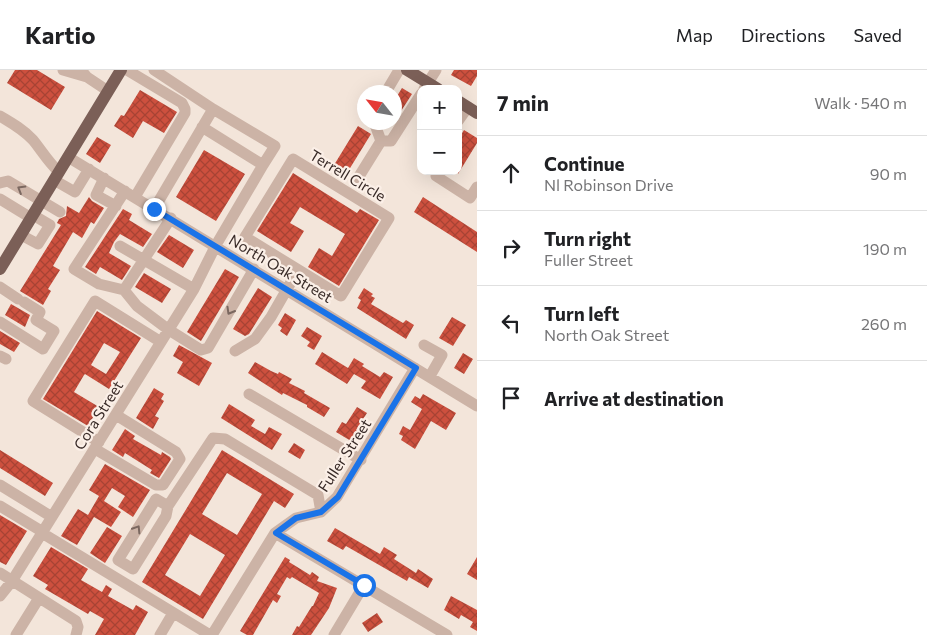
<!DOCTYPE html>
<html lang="en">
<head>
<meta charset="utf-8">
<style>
	body { margin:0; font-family:Commissioner,sans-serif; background:#f2f2f2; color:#202124 }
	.controls { position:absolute; right:15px; top:15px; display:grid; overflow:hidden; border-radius:10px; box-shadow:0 5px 20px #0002 }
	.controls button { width:45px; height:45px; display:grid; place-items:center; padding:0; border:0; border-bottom:1px solid #e0e0e0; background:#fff; color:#202124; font:25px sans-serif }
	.compass { position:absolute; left:357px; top:15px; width:45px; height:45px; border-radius:50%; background:#fff; box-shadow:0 5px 20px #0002; rotate:301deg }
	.stop { position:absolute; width:15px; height:15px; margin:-11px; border:4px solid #1a73e8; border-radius:50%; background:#fff }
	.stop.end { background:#1a73e8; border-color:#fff; box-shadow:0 1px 5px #0008 }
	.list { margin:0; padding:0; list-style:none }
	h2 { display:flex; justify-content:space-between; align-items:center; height:65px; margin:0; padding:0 20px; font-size:21px }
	h2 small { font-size:16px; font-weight:400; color:#757577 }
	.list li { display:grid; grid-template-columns:32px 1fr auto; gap:15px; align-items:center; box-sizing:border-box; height:75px; padding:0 20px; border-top:1px solid #e0e0e0 }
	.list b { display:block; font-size:19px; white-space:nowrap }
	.list p { margin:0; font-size:16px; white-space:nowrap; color:#757577 }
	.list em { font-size:16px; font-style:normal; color:#757577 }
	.icon { flex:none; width:28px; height:28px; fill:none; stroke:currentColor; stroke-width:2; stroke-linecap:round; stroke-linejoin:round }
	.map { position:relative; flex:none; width:477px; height:565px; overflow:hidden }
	header { display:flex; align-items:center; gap:30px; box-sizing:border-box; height:70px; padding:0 25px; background:#fff; border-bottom:1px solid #e0e0e0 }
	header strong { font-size:24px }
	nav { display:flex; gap:28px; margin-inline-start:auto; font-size:18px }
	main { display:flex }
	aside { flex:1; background:#fff }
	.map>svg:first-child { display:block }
	.building { fill:url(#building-cross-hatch); fill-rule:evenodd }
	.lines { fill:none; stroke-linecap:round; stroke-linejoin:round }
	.minor { stroke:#ccb3a6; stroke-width:11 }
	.major { stroke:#7b5f57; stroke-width:12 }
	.oneway { stroke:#7b6860 }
	.route { stroke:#1a73e8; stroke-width:6 }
	.labels { text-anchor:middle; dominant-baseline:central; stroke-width:4.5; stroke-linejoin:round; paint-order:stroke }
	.street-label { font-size:15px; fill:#382a27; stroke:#fbefe7 }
</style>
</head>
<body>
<header>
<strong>Kartio</strong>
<nav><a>Map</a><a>Directions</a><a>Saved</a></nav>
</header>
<main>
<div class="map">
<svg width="477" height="565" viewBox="0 0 477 565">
	<defs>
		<pattern id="building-cross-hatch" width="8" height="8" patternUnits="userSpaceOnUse" patternTransform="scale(1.25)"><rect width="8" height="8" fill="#cd503e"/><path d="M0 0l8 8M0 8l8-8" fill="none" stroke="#a74334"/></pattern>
	</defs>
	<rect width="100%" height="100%" fill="#f3e5da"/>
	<!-- building -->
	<path class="building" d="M15,0H37L65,17L51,40L7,13Z
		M454,0H477V6L471,16L451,5Z
		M402,18L412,24L394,52V31Z
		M140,20L177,42L164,63L143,51L133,68L114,56L121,45L124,46Z
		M358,56L371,64L347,103L334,95Z
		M464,60L477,68V73L458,104V70Z
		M97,67L111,75L100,93L86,84Z
		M204,80L245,104L216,151L176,127Z
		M293,103L357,143L360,139L379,150L339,216L308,197L319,178L332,186L345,164L300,137L290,153L304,161L291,182L257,161Z
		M89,127L92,131L104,138L94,154L91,152L82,168L73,162L53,196L60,200L48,219L51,221L43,235L20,221L61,155L57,153L59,149L66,146L67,136L79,143Z
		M423,127L477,162V182L414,142Z
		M123,139L132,144L129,150L152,164L143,177L120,164L114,172L109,183L131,196L122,210L100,197L96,204L85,197Z
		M169,165L194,180L183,198L157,182Z
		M225,199L239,207L201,271L187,262Z
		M144,203L171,219L162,233L135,217Z
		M258,218L272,227L249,264L245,266L233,259Z
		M364,218L373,224L371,226L375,228L371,234L403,253L406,250L414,255L406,269L357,238L361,230L358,228Z
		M11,234L30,245L25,257L5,245Z
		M97,241L141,268L109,319L85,304L84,305L74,322L99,337L88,356L43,329ZM104,273L120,282L106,304L91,295Z
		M285,243L296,250L287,266L280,261L282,258L278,255Z
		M452,247L466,255L453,276L439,268Z
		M307,257L322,266L314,280L307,276L310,272L301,266Z
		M0,261L20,273L14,282L0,274Z
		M179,275L212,293L199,316L177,303L183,292L173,286Z
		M322,282L348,298L354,288L364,294L362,296L380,307L384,302L393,307L380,329L361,318L366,311L354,304L347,314L315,294Z
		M463,283L473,289L464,304L454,298Z
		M255,292L271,301L278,304L279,302L292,309L289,313L305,321L304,323L330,338L324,347L307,337V335L283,323L282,325L248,303Z
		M154,318L164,324L161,329L164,331L155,346L159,348L153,359L136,348Z
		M423,324L456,343L446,360L431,351L415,379L401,370L403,366L399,364L403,356L410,360L422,339L411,332L415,326L420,329Z
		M229,334L255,350L251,356L265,364L269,357L282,364L272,380L221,348Z
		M357,337L367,343L356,360L357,361L351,371L336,362L342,352L346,354Z
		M125,359L135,366L133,369L161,385L162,382L170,387L171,389L159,408L150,403L152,400L125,383L123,387L112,380Z
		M294,373L305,380L300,389L288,382Z
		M0,380L53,413L45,426L0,398Z
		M222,380L294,424L285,438L274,431L203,549L142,512ZM227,403L262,424L237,465L202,444ZM190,464L225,485L200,526L165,505Z
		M105,394L150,420L133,447L118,437L125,426L112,418L104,431L121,442L111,457L94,447L77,475L61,466L78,439L88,445L99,426L89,420Z
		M0,445L27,461L6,495L0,492Z
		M107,457L122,466L105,493L90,483Z
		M335,458L380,484L384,477L397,485L394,489L416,503L418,499L433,509L428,518L409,507L407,511L346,476L343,480L327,471Z
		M51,477L88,499L81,510L102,522L106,515L112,519L108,526L133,540L136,535L148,542L135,565H95L104,549L90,541L88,544L45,519L48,515L33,506Z
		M285,487L290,490L289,492L302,500L310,505L312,502L319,507L317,511L337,518L329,538L311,565H292L297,556L299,557L312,536H313L319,523L292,507L290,509L287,507L277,524L281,526L277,533L273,530L253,565H247L240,561Z
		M477,487V510L467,504Z
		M451,526L477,540V561L470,557L473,552L461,545L459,549L444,540Z
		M377,543L383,552L368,562L362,553Z"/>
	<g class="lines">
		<!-- minor -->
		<path class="minor" d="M63,0L87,7
			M81,0L87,7L108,21
			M127,0L182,33L185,39V43L135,127
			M424,19L436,0
			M386,22L399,0
			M213,39L275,76L263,95
			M0,46C12,53 24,60 33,70C42,81 48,92 59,102
			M458,51L468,37
			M374,52L381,71H391L421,24
			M68,87L477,336
			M293,89L389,148L341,226L245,167Z
			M436,106L470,128L477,117
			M104,108L96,125L116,136
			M358,108L381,71
			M54,110L75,122L89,99
			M0,113L8,111L60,142
			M125,121L74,199L99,214L124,220L137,236L169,260L201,280L208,278L254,199
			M0,129L31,148
			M154,139L213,39L154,0
			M21,165L38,174L50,155L33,145
			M120,176L194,219
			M0,217L18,229
			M124,220L171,148
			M0,252L43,279L54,261L36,250L40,242L24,232
			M424,275L442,285L430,306
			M235,281L255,269L271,247L298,200
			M0,286L6,289
			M249,324L361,390
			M99,372L33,331L95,231L161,272
			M95,379L156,415H163L180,389L176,382L116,345
			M0,415L52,447
			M0,436L43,462
			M168,436L166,446L133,499L118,490L156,429L168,436L213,368L225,369L318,425L321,442
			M42,463L210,565
			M275,463L447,565
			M0,503L76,551L78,557L76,565
			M0,526L12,511L194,219L216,175L263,95L202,57
			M16,565L39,528
			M160,565L173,543
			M212,565L275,463L296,448L321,442L337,427L415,298
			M334,565L364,515"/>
		<!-- major -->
		<path class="major" d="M407,0L438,19
			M458,31L477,43
			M0,199L121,0"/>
	</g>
	<!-- one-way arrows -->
	<defs><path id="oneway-chevron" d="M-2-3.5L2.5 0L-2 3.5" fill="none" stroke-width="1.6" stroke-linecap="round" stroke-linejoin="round" transform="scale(1.25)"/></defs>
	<g class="oneway">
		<use href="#oneway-chevron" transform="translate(21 119) rotate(-149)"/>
		<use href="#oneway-chevron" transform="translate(230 241) rotate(120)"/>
		<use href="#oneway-chevron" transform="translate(137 459) rotate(-58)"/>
	</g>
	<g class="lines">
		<!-- route -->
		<path class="route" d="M154,139L416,298L338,427L321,442L296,448L276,463L364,515"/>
	</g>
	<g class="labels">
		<!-- street labels -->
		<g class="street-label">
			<text transform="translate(348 105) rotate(31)">Terrell Circle</text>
			<text transform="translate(281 198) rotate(31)">North Oak Street</text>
			<text transform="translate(98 345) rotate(-58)">Cora Street</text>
			<text transform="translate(344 385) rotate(-57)">Fuller Street</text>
		</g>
	</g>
</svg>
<div class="controls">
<button>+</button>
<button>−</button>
</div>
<svg class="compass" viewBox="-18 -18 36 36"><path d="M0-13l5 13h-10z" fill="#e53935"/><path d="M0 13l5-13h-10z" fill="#757577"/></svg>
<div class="stop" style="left:364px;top:515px"></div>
<div class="stop end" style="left:154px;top:139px"></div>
</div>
<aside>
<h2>7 min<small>Walk · 540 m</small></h2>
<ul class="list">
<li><svg class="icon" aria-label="ahead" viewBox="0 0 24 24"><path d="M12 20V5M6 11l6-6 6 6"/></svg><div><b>Continue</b><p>Nl Robinson Drive</p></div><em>90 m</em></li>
<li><svg class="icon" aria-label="right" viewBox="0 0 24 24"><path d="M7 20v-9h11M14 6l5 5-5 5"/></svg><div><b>Turn right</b><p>Fuller Street</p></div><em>190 m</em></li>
<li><svg class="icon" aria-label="left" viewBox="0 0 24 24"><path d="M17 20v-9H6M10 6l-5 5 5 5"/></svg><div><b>Turn left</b><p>North Oak Street</p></div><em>260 m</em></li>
<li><svg class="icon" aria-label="arrive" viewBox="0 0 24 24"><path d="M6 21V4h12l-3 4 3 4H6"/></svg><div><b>Arrive at destination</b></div></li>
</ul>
</aside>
</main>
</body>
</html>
